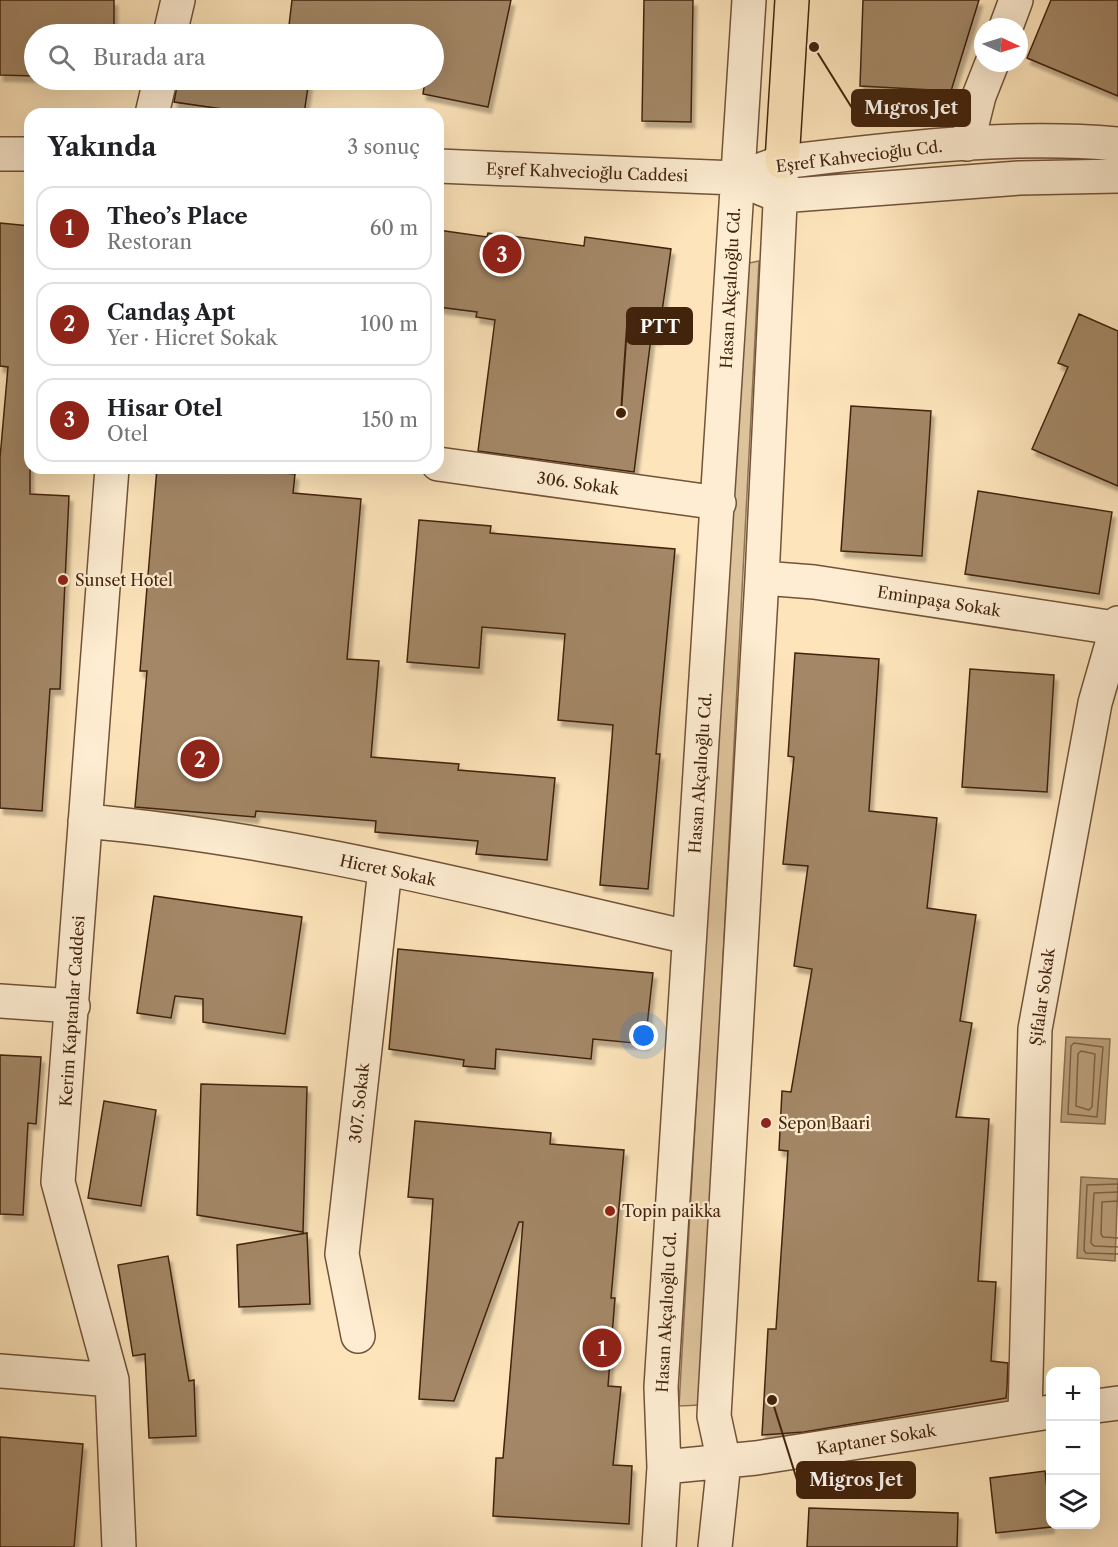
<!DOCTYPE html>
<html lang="tr">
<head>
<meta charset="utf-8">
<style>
	body { margin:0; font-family:"Libre Caslon Text",serif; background:#f6f6f6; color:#202124 }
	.controls { position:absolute; right:18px; bottom:18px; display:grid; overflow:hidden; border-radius:12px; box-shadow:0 6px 24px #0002 }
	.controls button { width:54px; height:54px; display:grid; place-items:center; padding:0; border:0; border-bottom:2px solid #e0e0e0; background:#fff; color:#202124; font:30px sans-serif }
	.compass { position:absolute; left:974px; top:18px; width:54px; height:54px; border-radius:50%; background:#fff; box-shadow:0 6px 24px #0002; rotate:94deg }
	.you { position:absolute; left:644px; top:1036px; width:21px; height:21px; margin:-15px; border:4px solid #fff; border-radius:50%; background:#1a73e8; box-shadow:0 0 0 9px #1a73e833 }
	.badge { display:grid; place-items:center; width:39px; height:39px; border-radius:50%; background:#8f2418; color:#fff; font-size:20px; font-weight:700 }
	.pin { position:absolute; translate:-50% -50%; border:3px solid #fff; box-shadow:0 2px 6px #0006 }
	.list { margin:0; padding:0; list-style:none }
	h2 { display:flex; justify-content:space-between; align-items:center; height:78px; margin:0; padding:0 24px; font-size:26px }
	h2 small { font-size:20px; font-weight:400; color:#757577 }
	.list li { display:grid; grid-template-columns:39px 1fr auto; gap:18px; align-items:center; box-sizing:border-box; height:84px; margin:0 12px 12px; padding:0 12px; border:2px solid #e0e0e0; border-radius:18px }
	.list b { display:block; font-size:22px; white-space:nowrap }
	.list p { margin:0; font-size:20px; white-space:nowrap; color:#757577 }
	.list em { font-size:20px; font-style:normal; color:#757577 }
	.icon { flex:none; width:33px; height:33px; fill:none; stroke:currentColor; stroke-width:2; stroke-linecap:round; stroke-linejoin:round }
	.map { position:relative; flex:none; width:1118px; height:1547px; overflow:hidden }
	.search { position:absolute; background:#fff; box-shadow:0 6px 24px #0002; left:24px; top:24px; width:420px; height:66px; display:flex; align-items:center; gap:15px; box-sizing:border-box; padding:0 21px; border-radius:33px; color:#757577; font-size:22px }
	.panel { position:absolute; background:#fff; box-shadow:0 6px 24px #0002; left:24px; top:108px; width:420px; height:366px; border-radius:18px }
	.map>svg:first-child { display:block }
	.green { fill:#ddc39c; stroke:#907354; stroke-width:1.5 }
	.water { fill:#bda27f; stroke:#8c6f51; stroke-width:1.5 }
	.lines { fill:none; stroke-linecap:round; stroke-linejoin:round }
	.shore { stroke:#806246; stroke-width:1.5 }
	.building { fill:#a38766; stroke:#42230c; stroke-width:1.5; filter:url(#shadow) }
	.minor-casing { stroke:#715338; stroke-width:36 }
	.major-casing { stroke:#42230c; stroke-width:36 }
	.minor { stroke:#feedd2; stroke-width:33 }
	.major { stroke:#fde4ba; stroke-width:33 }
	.poi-dot { fill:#8f2418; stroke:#feedd2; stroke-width:2 }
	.labels { text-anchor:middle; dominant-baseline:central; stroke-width:4.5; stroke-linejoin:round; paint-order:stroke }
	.street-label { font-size:16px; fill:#42230c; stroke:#feedd2 }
	.poi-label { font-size:16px; fill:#42230c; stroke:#feedd2; text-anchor:start }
	.leader { fill:none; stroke:#42230c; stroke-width:2 }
	.callout-dot { fill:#42230c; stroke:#feedd2; stroke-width:2 }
	.callout { fill:#42230c; stroke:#42230c; stroke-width:2 }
	.callout-label { font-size:18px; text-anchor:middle; font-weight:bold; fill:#fff }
</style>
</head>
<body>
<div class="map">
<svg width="1118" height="1547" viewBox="0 0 1118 1547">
	<defs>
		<filter id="shadow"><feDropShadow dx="3.5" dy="6" stdDeviation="1.5" flood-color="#0004"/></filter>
	</defs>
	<rect width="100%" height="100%" fill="#fde4ba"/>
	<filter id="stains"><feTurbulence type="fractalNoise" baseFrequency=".00333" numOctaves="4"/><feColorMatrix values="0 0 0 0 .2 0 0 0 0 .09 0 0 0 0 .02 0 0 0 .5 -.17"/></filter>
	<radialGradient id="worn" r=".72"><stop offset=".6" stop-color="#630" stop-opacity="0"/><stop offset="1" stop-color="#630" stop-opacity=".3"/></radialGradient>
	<!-- green -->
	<path class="green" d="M759,261L700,1405L679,1406L744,264Z"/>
	<!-- water -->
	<path class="water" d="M1066,1037L1110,1039L1105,1124L1061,1122Z
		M1081,1177L1118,1179L1115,1261L1077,1258Z"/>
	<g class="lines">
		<!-- shore -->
		<path class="shore" d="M1074,1043L1103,1047L1097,1117L1068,1114L1071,1046Z
			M1081,1051L1095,1054L1092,1107L1089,1110L1076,1106L1078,1054Z
			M1118,1184L1087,1185L1084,1250L1086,1253L1118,1254
			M1118,1192L1094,1193L1091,1243L1094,1246L1118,1247
			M1118,1201L1102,1202L1101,1234L1103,1237L1118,1238"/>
	</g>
	<!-- building -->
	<path class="building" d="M0,0H114V34H34V76L0,75Z
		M292,0H511L488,107L423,94L425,80H434V34H288Z
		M644,0H693L691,122L642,121Z
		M863,0H979L951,91L860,86Z
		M1051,0H1118V96L1027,58Z
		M178,80H309L304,114H257L174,102Z
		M0,223L30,226V494L69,496L60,689H50L42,811L0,808V458L8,367L0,366Z
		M438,230L487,237L488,233L584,246L585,237L671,249L658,339L651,338L634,472L478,451L495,320L476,317L477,312L438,307Z
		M1079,314L1118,331V486L1032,449L1068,367L1058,363Z
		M851,406L931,411L922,556L841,551Z
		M157,468H226L295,474L293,493L361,499L347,659L379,661L371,757L459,764L458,770L555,778L547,860L476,854L478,841L375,832L376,821L256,811L255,817L135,807L147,671H140Z
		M978,491L1112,512L1099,594L965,574Z
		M419,520L491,526L490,533L675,549L656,754H660L648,889L600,885L613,725L558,720L565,634L482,627L479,668L407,662Z
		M795,653L879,659L869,811L937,818L927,908L976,915L960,1021L972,1023L956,1117L989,1119L978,1281L996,1282L991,1361L1008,1363L1007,1388L1006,1398L804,1432L762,1435L768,1329H776L788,1151L779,1150L782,1091L791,1092L812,969L794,966L808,866L783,864L794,757L788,756Z
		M970,669L1054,675L1047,792L962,787Z
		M154,896L302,917L285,1034L203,1022V999L175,996L171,1018L137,1013Z
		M398,949L653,973L645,1044L593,1039L591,1059L496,1049L495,1069L463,1066L464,1060L389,1049Z
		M0,1055L41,1057L36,1124L28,1123L23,1215L0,1214Z
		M201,1084L307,1087L303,1232L197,1215Z
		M104,1101L156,1110L141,1206L88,1198Z
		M415,1121L551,1133L550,1144L624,1150L611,1298H615L608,1386L621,1387L613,1465L632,1466L629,1524L493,1516L496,1458H503L523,1222H519L454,1401L419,1399L433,1199L408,1197Z
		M307,1233L310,1304L239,1307L237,1245Z
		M168,1256L189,1381L194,1380L196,1436L149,1438L145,1354L133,1356L118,1265Z
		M0,1437L83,1444L74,1547H0Z
		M1045,1471L1051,1527L996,1533L990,1478Z
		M809,1508L958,1513L957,1547H807Z"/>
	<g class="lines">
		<defs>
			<path id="minor" d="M1006,27L1016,0
				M170,34L178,0
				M152,114L160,80
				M967,144L979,96L992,63
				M0,154H30
				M438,166L736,178L780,196L1020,178L1118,176
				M763,169L782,162C893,149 1007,134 1118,144
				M438,464L719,503
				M112,468L58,1182L112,1380L119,1547
				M762,578L814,582L1115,628
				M85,821C289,839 489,892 688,937
				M0,1001L73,1006
				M358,1336L342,1254L385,869
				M0,1371L112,1380
				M1096,1406L1118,1403
				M1025,1415L1035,1029L1095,703L1118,623
				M664,1467L756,1458L1050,1412
				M659,1547L664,1467L661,1387L749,0
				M715,1547L724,1462L714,1416L762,578L782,162"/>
			<path id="major" d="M782,162L792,0"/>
		</defs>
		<!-- minor casing -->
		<use href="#minor" class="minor-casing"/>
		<!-- major casing -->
		<use href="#major" class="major-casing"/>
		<!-- minor -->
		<use href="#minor" class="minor"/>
		<!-- major -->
		<use href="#major" class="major"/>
	</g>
	<!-- markers -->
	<g class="poi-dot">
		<circle cx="63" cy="580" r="6"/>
		<circle cx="766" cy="1123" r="6"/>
		<circle cx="610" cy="1211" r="6"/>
	</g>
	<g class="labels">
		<!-- street labels -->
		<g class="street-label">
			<text transform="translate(859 156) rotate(-7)">Eşref Kahvecioğlu Cd.</text>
			<text transform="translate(587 172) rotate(2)">Eşref Kahvecioğlu Caddesi</text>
			<text transform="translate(730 288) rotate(-87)">Hasan Akçalıoğlu Cd.</text>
			<text transform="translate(578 483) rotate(8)">306. Sokak</text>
			<text transform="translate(939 601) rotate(9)">Eminpaşa Sokak</text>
			<text transform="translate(700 773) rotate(-86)">Hasan Akçalıoğlu Cd.</text>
			<text transform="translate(388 870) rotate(12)">Hicret Sokak</text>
			<text transform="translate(1042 997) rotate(-82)">Şifalar Sokak</text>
			<text transform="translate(72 1011) rotate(-86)">Kerim Kaptanlar Caddesi</text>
			<text transform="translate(359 1103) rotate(-84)">307. Sokak</text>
			<text transform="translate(666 1312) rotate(-87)">Hasan Akçalıoğlu Cd.</text>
			<text transform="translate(876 1439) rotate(-9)">Kaptaner Sokak</text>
		</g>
		<!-- poi labels -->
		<g class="poi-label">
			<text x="75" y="580">Sunset Hotel</text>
			<text x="778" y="1123">Sepon Baari</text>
			<text x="622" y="1211">Topin paikka</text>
		</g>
	</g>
	<!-- callouts -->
	<path class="leader" d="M814 47L852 108M621 413L627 326M772 1400L797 1480"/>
	<g class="callout-dot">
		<circle cx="814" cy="47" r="6"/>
		<circle cx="621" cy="413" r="6"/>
		<circle cx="772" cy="1400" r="6"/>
	</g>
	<g class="callout">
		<rect x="852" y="90" width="118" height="36" rx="6"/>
		<rect x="627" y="308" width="65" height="36" rx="6"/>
		<rect x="797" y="1462" width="118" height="36" rx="6"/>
	</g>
	<g class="callout-label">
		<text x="911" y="114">Mıgros Jet</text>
		<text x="660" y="333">PTT</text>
		<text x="856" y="1486">Migros Jet</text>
	</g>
	<rect width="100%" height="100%" filter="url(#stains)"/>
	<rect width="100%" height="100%" fill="url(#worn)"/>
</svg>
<div class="controls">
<button>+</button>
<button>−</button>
<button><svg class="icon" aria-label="layers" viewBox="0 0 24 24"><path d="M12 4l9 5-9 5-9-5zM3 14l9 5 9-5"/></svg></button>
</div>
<svg class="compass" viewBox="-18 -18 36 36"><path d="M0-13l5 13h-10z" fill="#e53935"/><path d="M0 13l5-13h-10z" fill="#757577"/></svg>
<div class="you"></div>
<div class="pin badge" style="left:602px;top:1348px">1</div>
<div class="pin badge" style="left:200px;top:759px">2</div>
<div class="pin badge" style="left:502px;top:254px">3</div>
<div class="search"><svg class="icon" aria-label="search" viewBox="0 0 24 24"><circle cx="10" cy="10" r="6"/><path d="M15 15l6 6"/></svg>Burada ara</div>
<section class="panel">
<h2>Yakında<small>3 sonuç</small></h2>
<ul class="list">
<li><span class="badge">1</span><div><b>Theo’s Place</b><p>Restoran</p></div><em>60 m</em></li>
<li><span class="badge">2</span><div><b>Candaş Apt</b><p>Yer · Hicret Sokak</p></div><em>100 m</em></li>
<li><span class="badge">3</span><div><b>Hisar Otel</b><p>Otel</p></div><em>150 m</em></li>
</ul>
</section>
</div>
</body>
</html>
